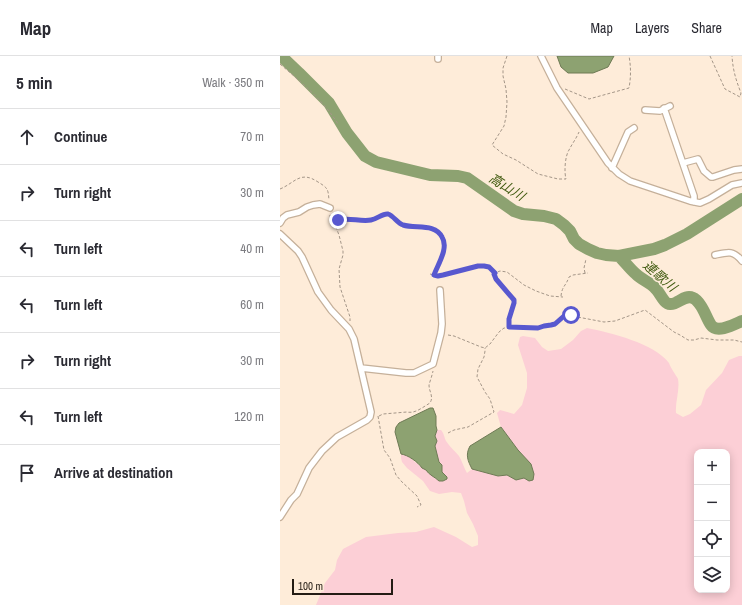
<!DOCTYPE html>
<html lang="en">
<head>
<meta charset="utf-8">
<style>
	body { margin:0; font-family:"Archivo Narrow","Noto Sans JP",sans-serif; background:#f2f2f3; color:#2b2b33 }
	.controls { position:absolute; right:12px; bottom:12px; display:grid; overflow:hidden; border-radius:8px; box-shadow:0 2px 10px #0003 }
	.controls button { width:36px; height:36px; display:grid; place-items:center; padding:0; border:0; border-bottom:1px solid #e1e1e2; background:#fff; color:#2b2b33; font:20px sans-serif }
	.scale { position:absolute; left:12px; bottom:10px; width:101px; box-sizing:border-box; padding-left:4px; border:2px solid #241c14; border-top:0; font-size:11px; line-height:14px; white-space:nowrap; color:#241c14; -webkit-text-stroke:3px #feecd9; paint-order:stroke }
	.stop { position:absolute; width:12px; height:12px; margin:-9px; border:3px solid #5858cf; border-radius:50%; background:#fff }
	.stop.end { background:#5858cf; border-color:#fff; box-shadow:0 1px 4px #0008 }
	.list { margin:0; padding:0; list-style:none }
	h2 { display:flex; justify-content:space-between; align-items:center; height:52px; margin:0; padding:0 16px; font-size:17px }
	h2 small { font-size:13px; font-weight:400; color:#7c7c81 }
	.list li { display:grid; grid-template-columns:26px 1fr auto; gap:12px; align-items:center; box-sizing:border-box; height:56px; padding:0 16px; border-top:1px solid #e1e1e2 }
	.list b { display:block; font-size:15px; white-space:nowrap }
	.list em { font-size:13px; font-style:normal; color:#7c7c81 }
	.icon { flex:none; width:22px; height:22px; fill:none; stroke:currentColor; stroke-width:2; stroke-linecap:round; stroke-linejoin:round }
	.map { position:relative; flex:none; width:462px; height:549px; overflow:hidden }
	header { display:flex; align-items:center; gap:24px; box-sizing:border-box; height:56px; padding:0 20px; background:#fff; border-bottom:1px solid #e1e1e2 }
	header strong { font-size:19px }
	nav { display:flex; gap:22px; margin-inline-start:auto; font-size:14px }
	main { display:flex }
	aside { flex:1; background:#fff }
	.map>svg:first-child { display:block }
	.green { fill:#fccfd6; fill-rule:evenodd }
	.water { fill:#8da271; stroke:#6e7a55 }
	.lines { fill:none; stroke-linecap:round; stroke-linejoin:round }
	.river { stroke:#8da271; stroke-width:12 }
	.street-casing { stroke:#c5b09a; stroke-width:8 }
	.path { stroke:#a49688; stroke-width:1; stroke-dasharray:3 2; stroke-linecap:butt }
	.street { stroke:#fff; stroke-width:5.5 }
	.route { stroke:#5858cf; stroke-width:5 }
	.labels { text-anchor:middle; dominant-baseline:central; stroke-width:3; stroke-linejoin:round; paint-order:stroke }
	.water-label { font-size:13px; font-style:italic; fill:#415b10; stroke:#feecd9 }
</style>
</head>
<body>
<header>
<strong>Map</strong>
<nav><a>Map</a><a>Layers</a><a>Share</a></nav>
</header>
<main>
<aside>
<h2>5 min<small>Walk · 350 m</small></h2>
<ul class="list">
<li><svg class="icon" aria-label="ahead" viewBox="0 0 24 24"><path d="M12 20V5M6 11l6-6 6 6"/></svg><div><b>Continue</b></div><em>70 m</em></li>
<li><svg class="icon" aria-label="right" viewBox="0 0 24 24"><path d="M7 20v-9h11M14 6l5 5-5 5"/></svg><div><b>Turn right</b></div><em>30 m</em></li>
<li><svg class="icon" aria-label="left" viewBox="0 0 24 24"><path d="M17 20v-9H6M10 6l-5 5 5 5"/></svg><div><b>Turn left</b></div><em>40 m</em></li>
<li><svg class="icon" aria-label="left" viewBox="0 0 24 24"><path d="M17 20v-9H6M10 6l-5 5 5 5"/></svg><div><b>Turn left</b></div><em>60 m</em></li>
<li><svg class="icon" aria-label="right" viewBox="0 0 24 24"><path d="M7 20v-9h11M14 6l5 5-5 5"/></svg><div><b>Turn right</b></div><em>30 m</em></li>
<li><svg class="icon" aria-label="left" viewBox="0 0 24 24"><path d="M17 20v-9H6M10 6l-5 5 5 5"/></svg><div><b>Turn left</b></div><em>120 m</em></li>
<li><svg class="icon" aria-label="arrive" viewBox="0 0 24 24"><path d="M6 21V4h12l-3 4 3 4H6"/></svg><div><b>Arrive at destination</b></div></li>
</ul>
</aside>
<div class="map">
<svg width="462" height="549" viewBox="0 0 462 549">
	<rect width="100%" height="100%" fill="#feecd9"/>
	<!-- green -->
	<path class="green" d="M307,272C331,277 374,287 389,307C390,310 392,313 393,315C395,318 397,321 398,323C400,334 395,346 396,357L403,361L410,358L421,349L426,334L442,317L449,304L459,300H462V549H36L45,527L55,514L57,504L63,493L86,481L118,477L136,476L154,471L176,481L192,491L198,489V480L193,468L187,457L184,445L181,437L172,436L159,438L150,435L143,425L127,412L122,406L121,402V398L129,400L135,406L146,414L149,418L153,420L159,425L167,421L162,416V409C155,402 154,383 157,374H161C164,377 164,381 166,385C170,391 175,395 179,400C182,405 184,412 187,417L192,413L218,420L227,419L236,424L244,422L249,425L251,408L238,394L221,371L217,357L220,354L234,358L242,349L247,332V317L238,289L240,281L243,280L255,282L262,291L268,295L281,293L293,284L301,275ZM417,396H447V534H417Z"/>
	<!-- water -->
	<path class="water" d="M277,0H334L328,11L313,17H288L281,11Z
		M150,352H153L156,360V370L157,374L155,380L157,385L155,390L159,406L162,409V416L167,421V423L163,425H159C155,421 149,419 146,414L142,412C138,406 128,399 121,398L115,376L116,371L119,367Z
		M221,371L238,394L251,408L254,418L253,424L249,425L244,422L236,424L227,419L218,420L192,413C188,405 185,399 190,390Z"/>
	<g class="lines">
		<!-- river -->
		<path class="river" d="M1,0L19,17L49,47L67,77L85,100L96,106L150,119L178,120L187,122L234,155L243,158L264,160L276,163L284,169L290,175L294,183L299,188L308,193L317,197L326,199L339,200L374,193L385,189L407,178L462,143
			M339,200C345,206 350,213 356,218C362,224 370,226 376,233C380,237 384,248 390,248C398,249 404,238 413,242C416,243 419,247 421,250C425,256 427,263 431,269C437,278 455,268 462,265"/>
		<defs>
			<path id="street" d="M261,0L277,32L328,107L339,118L350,125L410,145L420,147L429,143L452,129L462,127
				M158,3V0
				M384,52L414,140V146
				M365,54L380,55L390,50
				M403,107L418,103L424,115L431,121H433L454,114L462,113
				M332,112L348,76L354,72
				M0,167L3,162L7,159L19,156L27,151L33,149L40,148L50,152
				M0,178L18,195L22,201L38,236L51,254L69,273L74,283L91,356L90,361L87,364L57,381L42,395L29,412L17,438L11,444L0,461
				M435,199C448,196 453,194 462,205
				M81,312L126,317H134L153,308L161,277L162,268L160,234"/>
		</defs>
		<!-- street casing -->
		<use href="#street" class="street-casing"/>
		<!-- path -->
		<path class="path" d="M227,0L223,12V20L226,33L227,46L226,61L224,70L212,89L223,98L236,104L258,118L278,123H286C284,116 285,100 289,94C292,88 296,83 299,76
			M430,0L445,33L460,41L461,37C456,24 453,15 452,0
			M0,8C22,27 43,44 58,68
			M285,33L309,43L349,32C351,21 351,11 349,0
			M0,133C15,127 20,114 38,126C48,132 48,133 49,144
			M50,159V162L54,165C58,165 62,163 66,163C74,163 82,165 90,164C96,163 102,157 108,158C112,159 114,163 117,165C121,168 124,169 129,170C140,173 155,168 162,180C169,192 158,208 154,219
			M54,166L59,179L63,195V199L59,213L60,231L70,261V265
			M305,217L304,212L306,203
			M150,218L158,220L163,219L198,210C207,210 209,211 215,217
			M281,240C282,230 286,230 289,221L293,219L308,217
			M229,271C229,260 235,252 234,244L216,223L214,218L215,217L220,215L227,216L244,229L256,235L270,240L283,241
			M168,279L174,280L201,291L205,292L210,288L219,276L224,272H258L264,270L275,268L284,260L287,259L324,266L335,265L365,254L394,276L400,279L408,284H414L421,282L437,284H454L462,286
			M98,360L104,394L110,402L116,419L122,426L137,440L141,449L137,451
			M99,360L103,358L127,356C135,358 143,351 150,347C154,340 149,336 149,329C150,325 152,320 153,315
			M168,377L174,374L188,371L214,356L210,343L205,336L197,321L198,313L204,301L205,295V292"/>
		<!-- street -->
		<use href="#street" class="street"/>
	</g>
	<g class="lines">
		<!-- route -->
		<path class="route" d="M58,164C69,161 80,166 91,164C97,163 103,157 108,158C114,160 117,167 123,169C136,173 155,167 162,181C169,192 158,208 154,219L158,220L163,219L198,210H204L209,211L215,217L214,218L216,223L234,244V247L229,263V271L258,272L264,270L271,269L275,268L284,260L287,259H291"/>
	</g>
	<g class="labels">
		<!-- water labels -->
		<g class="water-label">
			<text transform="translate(227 131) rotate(32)">高山川</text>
			<text transform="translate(380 220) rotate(41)">連歌川</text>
		</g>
	</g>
</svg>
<div class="controls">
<button>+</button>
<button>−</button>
<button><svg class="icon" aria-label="locate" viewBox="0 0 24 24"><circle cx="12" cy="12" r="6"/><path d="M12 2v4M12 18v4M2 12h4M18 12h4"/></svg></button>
<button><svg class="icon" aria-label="layers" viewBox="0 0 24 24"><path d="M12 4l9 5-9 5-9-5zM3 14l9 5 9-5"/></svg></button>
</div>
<div class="scale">100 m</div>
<div class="stop" style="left:291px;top:259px"></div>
<div class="stop end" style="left:58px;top:164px"></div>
</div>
</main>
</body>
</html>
